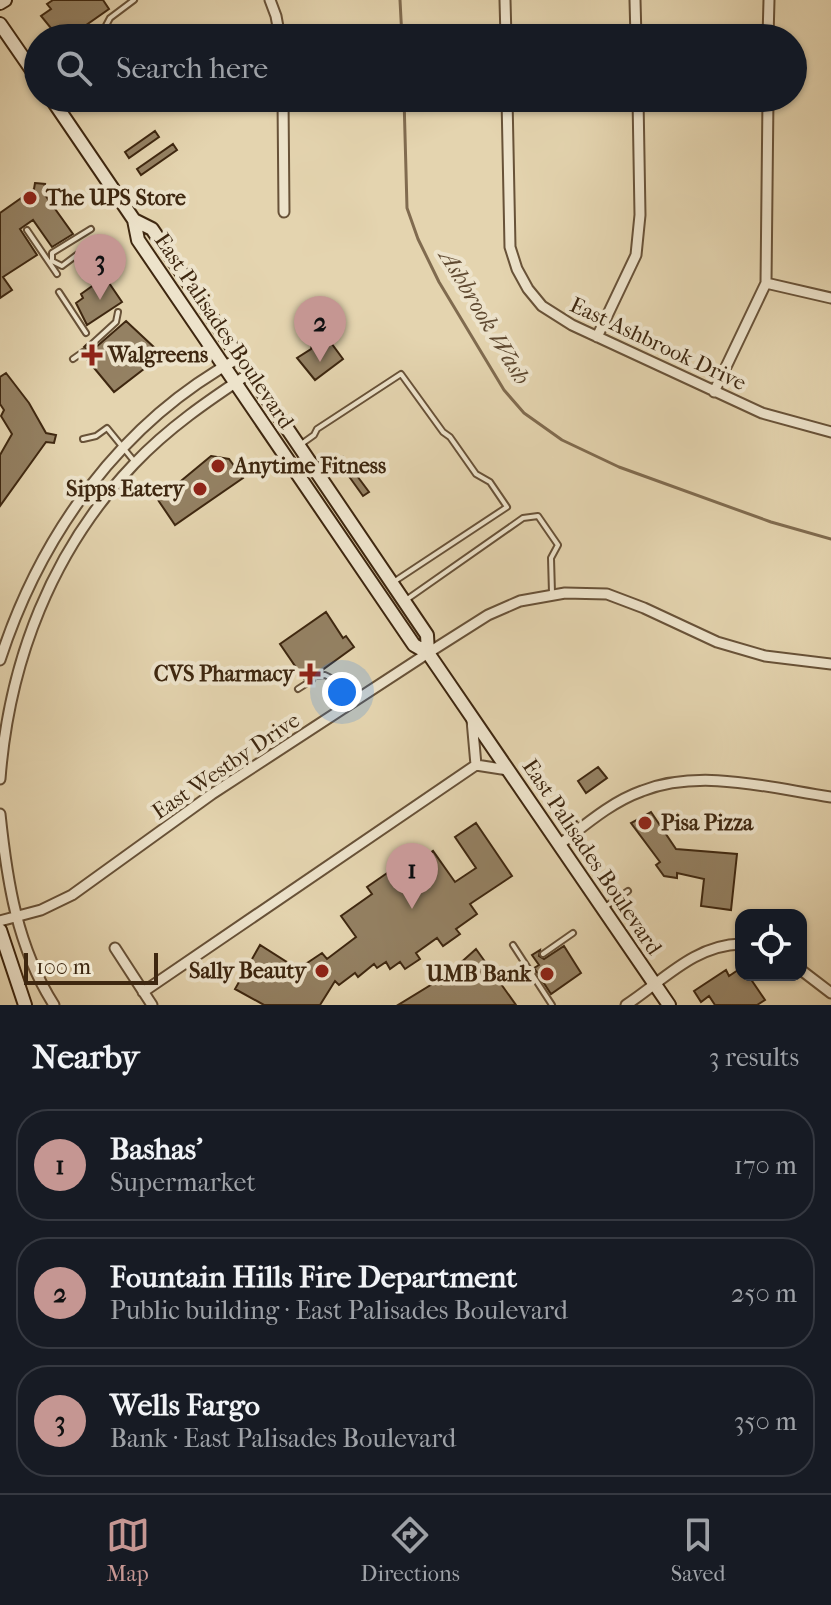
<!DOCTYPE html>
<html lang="en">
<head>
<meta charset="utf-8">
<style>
	body { margin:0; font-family:"IM FELL French Canon",serif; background:#242831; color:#f1f3f6 }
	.controls { position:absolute; right:24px; bottom:24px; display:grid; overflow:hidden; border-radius:16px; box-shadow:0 2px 6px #0004 }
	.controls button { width:72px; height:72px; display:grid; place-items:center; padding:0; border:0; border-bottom:2px solid #363941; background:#171b24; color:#f1f3f6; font:40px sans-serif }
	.scale { position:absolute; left:24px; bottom:20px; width:134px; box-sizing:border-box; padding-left:8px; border:4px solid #3e2710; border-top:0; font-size:22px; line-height:28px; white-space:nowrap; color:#3e2710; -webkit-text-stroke:6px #ede3cb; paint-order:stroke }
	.you { position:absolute; left:342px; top:692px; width:28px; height:28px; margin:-20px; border:6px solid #fff; border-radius:50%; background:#1a73e8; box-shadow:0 0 0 12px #1a73e833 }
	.badge { display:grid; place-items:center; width:52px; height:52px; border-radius:50%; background:#c59692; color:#111; font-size:26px; font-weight:700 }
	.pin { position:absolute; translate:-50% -66px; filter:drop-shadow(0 2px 4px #0008) }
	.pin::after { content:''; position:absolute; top:42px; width:28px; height:24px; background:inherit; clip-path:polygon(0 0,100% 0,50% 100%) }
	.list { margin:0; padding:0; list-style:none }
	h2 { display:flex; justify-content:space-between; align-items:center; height:104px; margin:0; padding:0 32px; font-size:34px }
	h2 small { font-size:26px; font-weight:400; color:#9ea1a6 }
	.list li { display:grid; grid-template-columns:52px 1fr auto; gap:24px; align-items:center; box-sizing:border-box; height:112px; margin:0 16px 16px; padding:0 16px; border:2px solid #363941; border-radius:32px }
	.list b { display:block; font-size:30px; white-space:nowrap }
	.list p { margin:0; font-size:26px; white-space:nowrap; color:#9ea1a6 }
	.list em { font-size:26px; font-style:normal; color:#9ea1a6 }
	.icon { flex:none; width:44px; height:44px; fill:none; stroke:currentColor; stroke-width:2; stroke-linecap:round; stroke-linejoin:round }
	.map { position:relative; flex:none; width:831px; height:1005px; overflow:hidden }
	.search { position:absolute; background:#171b24; box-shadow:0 2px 6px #0004; left:24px; right:24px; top:24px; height:88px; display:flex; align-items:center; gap:20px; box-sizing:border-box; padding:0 28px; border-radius:44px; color:#9ea1a6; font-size:30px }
	.sheet { height:488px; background:#171b24 }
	nav { display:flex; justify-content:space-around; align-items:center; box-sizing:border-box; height:112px; border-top:2px solid #363941; background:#171b24; font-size:22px; color:#9ea1a6 }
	nav a { display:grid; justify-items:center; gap:4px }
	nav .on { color:#c59692 }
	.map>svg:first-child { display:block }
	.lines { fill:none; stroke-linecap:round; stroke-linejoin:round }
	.stream { stroke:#806b4f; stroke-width:3 }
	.building { fill:#948163; stroke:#3e2710; stroke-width:2 }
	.lane-casing { stroke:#685238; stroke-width:8 }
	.street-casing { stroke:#685238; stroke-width:13 }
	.secondary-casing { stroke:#3e2710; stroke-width:16 }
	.lane { stroke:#ede3cb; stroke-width:4 }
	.street { stroke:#ede3cb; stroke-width:9 }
	.secondary { stroke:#ede3cb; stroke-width:12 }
	.poi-dot { fill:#8f2418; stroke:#ede3cb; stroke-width:3 }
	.labels { text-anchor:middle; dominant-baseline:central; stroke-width:8; stroke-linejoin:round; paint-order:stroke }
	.poi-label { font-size:22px; font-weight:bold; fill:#3e2710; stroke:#ede3cb; text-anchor:start }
	.street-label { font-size:22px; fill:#3e2710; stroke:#ede3cb }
	.water-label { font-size:24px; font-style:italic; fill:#5f4930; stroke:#ede3cb }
</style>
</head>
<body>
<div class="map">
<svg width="831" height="1005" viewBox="0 0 831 1005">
	<rect width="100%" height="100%" fill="#e4d4af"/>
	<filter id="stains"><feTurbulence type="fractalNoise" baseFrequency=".0025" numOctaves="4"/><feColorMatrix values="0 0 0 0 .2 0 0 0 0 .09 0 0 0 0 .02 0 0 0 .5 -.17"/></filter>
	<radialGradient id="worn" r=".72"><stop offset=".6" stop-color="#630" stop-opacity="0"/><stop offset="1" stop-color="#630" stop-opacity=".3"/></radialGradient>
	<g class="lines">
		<!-- stream -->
		<path class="stream" d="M400,0L402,38
			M404,98L407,208L418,239L439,282L504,390L524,413L562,440L619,467L771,522L831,539"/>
	</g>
	<!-- building -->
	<path class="building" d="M53,0H103L109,9L82,28L87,34L81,38H59L41,16L51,9L47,4Z
		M155,131L159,137L129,158L125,152Z
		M173,144L177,150L141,175L137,169Z
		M35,183L45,184L43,192L73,234L52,247L33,220L20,229L37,255L3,277L12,290L0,298V213L34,189Z
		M105,277L122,302L87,325L76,303L83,298L81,294Z
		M126,321L157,350L156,362H153L114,392L85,357L88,351L84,347L87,344L90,348H95Z
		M319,321L333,325L329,340L343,359L315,380L297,358L311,349Z
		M6,373L29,403L46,433L56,435L54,443L46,442L0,506V455L12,434L1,416L4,410L0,404V377Z
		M211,456L229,459L243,478L175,525L158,500Z
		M343,457L369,492L363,496L338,461Z
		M326,612L343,638L346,636L354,647L314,676L304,679L280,644Z
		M598,767L607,778L586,793L578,781Z
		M651,812L676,849L737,854L731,910L701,906L704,879L677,873V878L664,876L656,865L660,862L631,823Z
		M476,823L512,876L470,904L477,914L456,929L460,934L443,946L437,938L416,953L420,959L405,969L400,962L390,969L386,962L377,968L374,964L358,977L355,973L339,985L335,981L320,1005H264L235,989L260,945L298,969L322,953L327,959L356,937L341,916L372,894L367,887L406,860L411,866L433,851L455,882L476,868L455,837Z
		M564,946L581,973L551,994L534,968L539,965L532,955L540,950L539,956L544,959Z
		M476,949L516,1005H398L447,975Z
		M741,968V975H748L765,1000L757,1005H715L709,996L701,1002L694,991L726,970L729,976Z"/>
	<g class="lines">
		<defs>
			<path id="lane" d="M94,38L102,33L110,18L134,0
				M91,229L52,253V261L62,266L98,239
				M27,230L57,274
				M59,292L86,333
				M92,344L116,322L118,312
				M73,359L83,352
				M83,439L96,436L107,428L134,461
				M300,445L314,435L317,429L401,374L443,432L450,437L476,474L490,482L507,507L395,581
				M406,600L523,518L538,516L558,545L551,558L552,593
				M319,676L325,675L335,680
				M298,689L312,680
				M605,907L628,891
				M513,945L552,1005
				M543,954L573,933"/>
			<path id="street" d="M270,0L276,16L280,38
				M505,0L506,38
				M635,0L636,38
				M768,38L769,0
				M283,98L284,212
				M507,98L510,247L517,269L528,289L542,306L572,325L762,413L831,432
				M766,283L831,298
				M597,337L636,255L640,215L638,98
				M714,392L766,283L768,98
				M0,660C41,534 121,422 239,358
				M472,720L476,765
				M0,779C9,661 52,550 134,464C168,428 209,400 250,373
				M0,814C7,881 17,947 54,1005
				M559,845C585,825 611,802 642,791C701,768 770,788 831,797
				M0,921L41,910L72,895L212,794L428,653L488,615L520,601L565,593L607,594L644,608L717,642L765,656L831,664
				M115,948L152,1005
				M801,970L831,993
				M143,992L476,765L508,770
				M626,1005C663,981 694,945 741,944"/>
			<path id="secondary" d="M0,3L5,0
				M0,24L38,79
				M51,98L134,220L138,240L414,645L428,653L669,1005
				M134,220L152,229L427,635L428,653
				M0,930L25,1005"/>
		</defs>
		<!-- lane casing -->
		<use href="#lane" class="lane-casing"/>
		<!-- street casing -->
		<use href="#street" class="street-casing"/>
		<!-- secondary casing -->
		<use href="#secondary" class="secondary-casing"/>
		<!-- lane -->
		<use href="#lane" class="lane"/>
		<!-- street -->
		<use href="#street" class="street"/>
		<!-- secondary -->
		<use href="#secondary" class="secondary"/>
	</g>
	<!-- markers -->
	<g class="poi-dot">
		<circle cx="30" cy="198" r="8"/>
		<path d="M88 343h8v8h8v8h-8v8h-8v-8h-8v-8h8z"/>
		<circle cx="218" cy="466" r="8"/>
		<circle cx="200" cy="489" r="8"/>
		<path d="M306 662h8v8h8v8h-8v8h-8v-8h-8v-8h8z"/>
		<circle cx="645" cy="823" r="8"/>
		<circle cx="322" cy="971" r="8"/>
		<circle cx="547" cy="974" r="8"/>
	</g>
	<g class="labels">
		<!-- poi labels -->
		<g class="poi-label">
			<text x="46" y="198">The UPS Store</text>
			<text x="108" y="355">Walgreens</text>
			<text x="234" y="466">Anytime Fitness</text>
			<text x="184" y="489" text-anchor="end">Sipps Eatery</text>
			<text x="294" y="674" text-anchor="end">CVS Pharmacy</text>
			<text x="661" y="823">Pisa Pizza</text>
			<text x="306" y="971" text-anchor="end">Sally Beauty</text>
			<text x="531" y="974" text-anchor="end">UMB Bank</text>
		</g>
		<!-- street labels -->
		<g class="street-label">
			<text transform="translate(224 331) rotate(56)">East Palisades Boulevard</text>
			<text transform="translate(658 344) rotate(25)">East Ashbrook Drive</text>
			<text transform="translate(226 766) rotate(-34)">East Westby Drive</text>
			<text transform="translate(592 857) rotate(56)">East Palisades Boulevard</text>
		</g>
		<!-- water labels -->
		<g class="water-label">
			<text transform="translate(485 317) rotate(59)">Ashbrook Wash</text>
		</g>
	</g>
	<rect width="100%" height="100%" filter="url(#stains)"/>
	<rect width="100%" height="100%" fill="url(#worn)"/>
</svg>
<div class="controls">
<button><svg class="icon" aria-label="locate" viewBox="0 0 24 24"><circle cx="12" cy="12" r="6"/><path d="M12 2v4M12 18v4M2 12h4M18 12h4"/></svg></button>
</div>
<div class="scale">100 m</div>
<div class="you"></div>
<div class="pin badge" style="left:412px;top:909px">1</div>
<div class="pin badge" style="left:320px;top:362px">2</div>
<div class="pin badge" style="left:100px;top:300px">3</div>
<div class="search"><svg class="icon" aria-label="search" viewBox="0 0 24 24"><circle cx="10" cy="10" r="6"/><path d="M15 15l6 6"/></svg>Search here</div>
</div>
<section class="sheet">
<h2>Nearby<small>3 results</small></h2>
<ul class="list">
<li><span class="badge">1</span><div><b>Bashas'</b><p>Supermarket</p></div><em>170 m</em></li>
<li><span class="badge">2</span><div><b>Fountain Hills Fire Department</b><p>Public building · East Palisades Boulevard</p></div><em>250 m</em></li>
<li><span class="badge">3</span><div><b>Wells Fargo</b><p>Bank · East Palisades Boulevard</p></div><em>350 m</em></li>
</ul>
</section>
<nav>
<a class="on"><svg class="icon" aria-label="map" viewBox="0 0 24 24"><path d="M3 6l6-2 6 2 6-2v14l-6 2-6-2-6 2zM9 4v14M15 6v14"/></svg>Map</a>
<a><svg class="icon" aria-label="directions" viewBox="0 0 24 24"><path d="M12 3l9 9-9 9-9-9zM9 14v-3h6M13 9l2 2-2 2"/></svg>Directions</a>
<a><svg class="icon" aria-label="saved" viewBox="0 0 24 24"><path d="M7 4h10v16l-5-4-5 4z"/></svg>Saved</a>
</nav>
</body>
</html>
